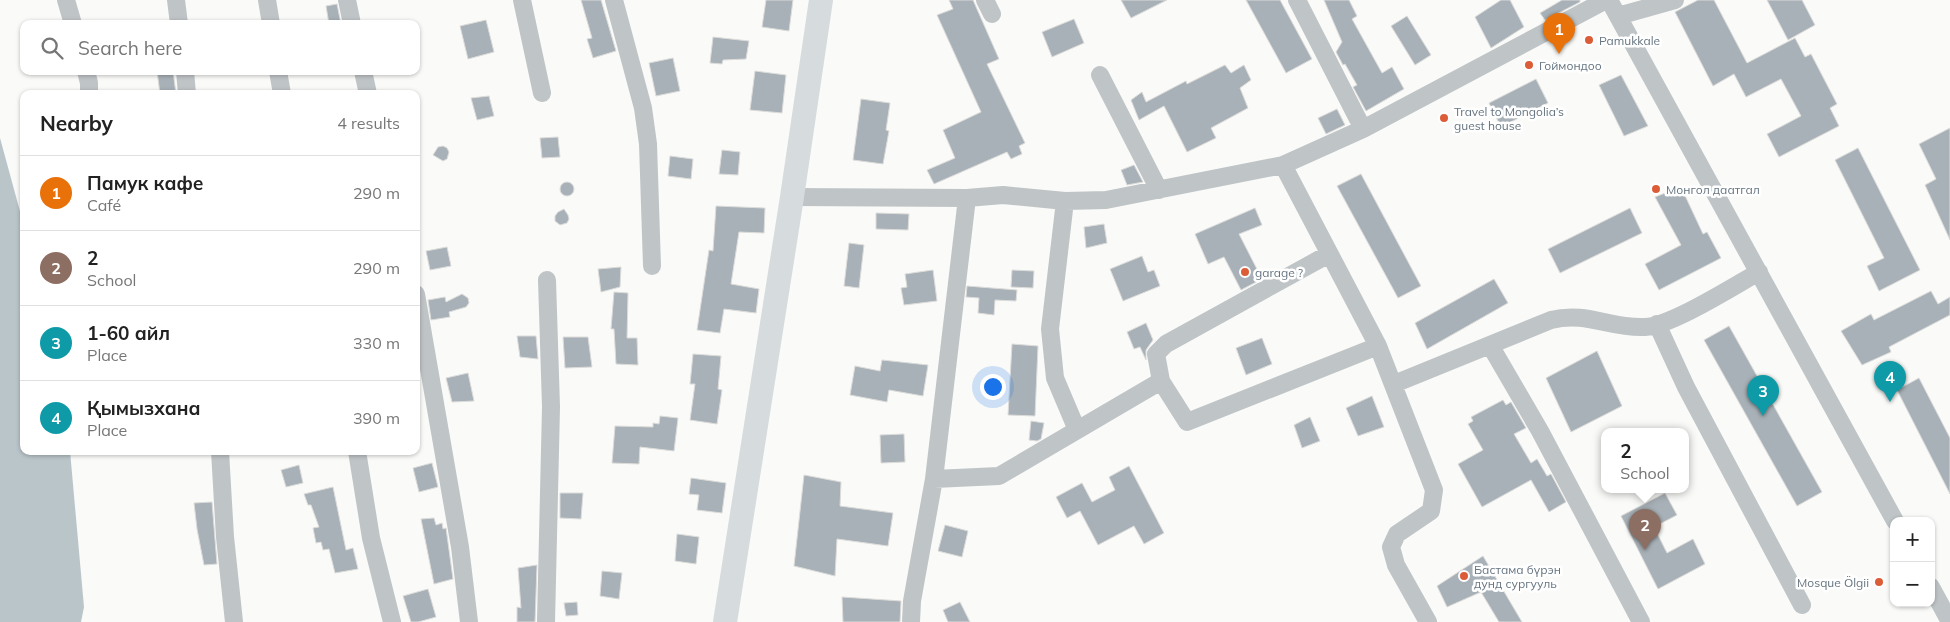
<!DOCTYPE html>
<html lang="en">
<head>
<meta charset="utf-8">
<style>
	body { margin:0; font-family:Mulish,sans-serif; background:#f2f2f2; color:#222 }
	.controls { position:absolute; right:15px; bottom:15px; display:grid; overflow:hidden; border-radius:10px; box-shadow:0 1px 4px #0004 }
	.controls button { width:45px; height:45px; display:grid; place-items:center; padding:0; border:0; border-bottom:1px solid #e0e0e0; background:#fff; color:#222; font:25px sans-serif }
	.you { position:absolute; left:992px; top:386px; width:18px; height:18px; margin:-12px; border:4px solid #fff; border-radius:50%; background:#1a73e8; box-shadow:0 0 0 8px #1a73e833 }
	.badge { display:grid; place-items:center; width:32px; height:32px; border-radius:50%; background:#111827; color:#fff; font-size:16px; font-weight:700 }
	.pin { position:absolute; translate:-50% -41px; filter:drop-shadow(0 1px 2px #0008) }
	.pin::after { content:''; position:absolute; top:26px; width:18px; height:15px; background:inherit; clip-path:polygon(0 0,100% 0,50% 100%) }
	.popup { position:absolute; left:1601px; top:428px; width:88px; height:65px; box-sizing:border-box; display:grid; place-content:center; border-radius:10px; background:#fff; filter:drop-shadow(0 1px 4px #0005); font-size:16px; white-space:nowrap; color:#767676 }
	.popup b { font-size:19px; color:#222 }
	.popup::after { content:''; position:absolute; left:50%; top:100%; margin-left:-10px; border:10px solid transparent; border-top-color:#fff }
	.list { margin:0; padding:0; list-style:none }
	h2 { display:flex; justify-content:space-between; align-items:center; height:65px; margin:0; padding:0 20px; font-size:21px }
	h2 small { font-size:16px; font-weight:400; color:#767676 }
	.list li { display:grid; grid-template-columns:32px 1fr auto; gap:15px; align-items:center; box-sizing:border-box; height:75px; padding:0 20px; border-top:1px solid #e0e0e0 }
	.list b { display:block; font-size:19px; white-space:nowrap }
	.list p { margin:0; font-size:16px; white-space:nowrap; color:#767676 }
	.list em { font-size:16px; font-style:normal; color:#767676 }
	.icon { flex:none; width:28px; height:28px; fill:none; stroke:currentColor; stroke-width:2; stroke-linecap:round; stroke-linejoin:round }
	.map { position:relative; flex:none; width:1950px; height:622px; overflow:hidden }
	.search { position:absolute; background:#fff; box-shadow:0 1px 4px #0004; left:20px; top:20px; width:400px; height:55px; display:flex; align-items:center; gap:12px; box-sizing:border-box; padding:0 18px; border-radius:10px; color:#767676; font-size:19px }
	.panel { position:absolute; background:#fff; box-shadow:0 1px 4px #0004; left:20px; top:90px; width:400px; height:365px; border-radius:10px }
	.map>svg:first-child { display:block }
	.water { fill:#bac5c9 }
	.building { fill:#a8b1b7; stroke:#dcdcda }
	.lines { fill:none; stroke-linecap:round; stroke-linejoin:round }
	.street { stroke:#bfc4c7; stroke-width:18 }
	.secondary { stroke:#d6dbde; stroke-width:24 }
	.poi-dot { fill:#db5c37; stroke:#fff; stroke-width:2 }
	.labels { text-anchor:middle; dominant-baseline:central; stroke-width:5; stroke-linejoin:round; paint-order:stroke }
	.poi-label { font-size:12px; fill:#667581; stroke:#fff; text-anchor:start }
</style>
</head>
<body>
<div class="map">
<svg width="1950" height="622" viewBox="0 0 1950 622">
	<rect width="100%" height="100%" fill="#fafaf8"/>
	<!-- water -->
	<path class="water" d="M0,138L24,226V451H70L84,607L81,622H0Z"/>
	<!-- building -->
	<path class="building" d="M581,0H601L616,51L593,58L587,39L592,38Z
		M766,0H793L789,31L762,27Z
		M949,0H973L999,59L987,64L1025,143L1019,146L1022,154L1011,159L1007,152L934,184L927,170L955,158L943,130L981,112L937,15L953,9Z
		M1121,0H1167L1131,18Z
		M1246,0H1280L1312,59L1286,73Z
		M1324,0H1349L1357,16L1352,19L1382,73L1392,67L1404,89L1366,111L1353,87L1357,85L1345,64L1343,65L1336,52L1342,42Z
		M1501,0H1510L1524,27L1491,48L1475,17Z
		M1562,0H1580V2L1545,20L1540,13Z
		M1698,0H1714L1747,63L1795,38L1805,57L1811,54L1837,104L1830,108L1839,126L1779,157L1767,134L1801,116L1781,79L1746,97L1734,74L1713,86L1675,12Z
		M1767,0H1802L1815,25L1788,40Z
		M337,4L341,24H329L326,6Z
		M1407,16L1431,55L1415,65L1391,26Z
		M1074,19L1084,43L1052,57L1042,32Z
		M486,20L494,52L468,59L460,26Z
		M713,37L749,41L746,59L723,60L722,64L710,63Z
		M673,58L680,91L656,96L649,63Z
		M1225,65L1231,73L1244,65L1251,80L1240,88L1248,108L1211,128L1216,138L1187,152L1164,106L1139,120L1131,100L1142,92L1146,102L1186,81L1187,84Z
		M157,71H173L176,94H160Z
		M755,71L786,75L782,113L750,110Z
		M1621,75L1648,126L1624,136L1599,85Z
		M1536,79L1548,103L1501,127L1489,103Z
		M489,96L494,116L477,120L471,98Z
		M861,99L890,103L886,130L889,131L883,164L853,160Z
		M1337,109L1345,125L1326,134L1318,118Z
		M1950,128V240L1925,185L1936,179L1919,144Z
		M558,137L560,157L542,158L540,138Z
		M443,146L447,148L449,152L447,159L443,161L433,155L438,147Z
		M1858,148L1920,270L1879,291L1867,266L1884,258L1835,160Z
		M722,150L740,152L738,175L719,174Z
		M670,156L693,159L691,179L668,176Z
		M1134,165L1143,182L1127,185L1121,170Z
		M1361,174L1421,286L1398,298L1337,186Z
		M560 189a7 7 0 1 1 14 0a7 7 0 1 1-14 0Z
		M1681,187L1703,234L1707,232L1721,258L1659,290L1645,264L1681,245L1655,197Z
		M716,206L765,208L764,233L739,232L731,284L759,289L756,313L724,309L720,333L697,330L709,250L713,251Z
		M1255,208L1262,225L1239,234L1262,279L1241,290L1224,257L1208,264L1195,234Z
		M1630,208L1642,233L1560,273L1548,249Z
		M564,209L568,215L569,219L567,223L560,225L555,221V216L558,212Z
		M876,213L909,214L908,230L876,229Z
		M1104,224L1107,243L1086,248L1084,227Z
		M849,243L864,245L859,288L844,286Z
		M447,247L451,266L430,270L426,251Z
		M1142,256L1148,272L1154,270L1160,286L1123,301L1110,269Z
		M621,267L620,287L601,292L598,269Z
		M933,270L937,301L904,305L901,288L907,287L905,274Z
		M1012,270L1034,271L1033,288L1011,287Z
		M1494,279L1508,303L1427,349L1415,323Z
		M967,286L1017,290L1016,301L995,300L994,315L978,313L979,298L966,297Z
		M1931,291L1938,304L1950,297V315L1889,347L1891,352L1862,365L1841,331L1871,314L1874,320Z
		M614,292L628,293L627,338H637L638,365L616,364L614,329H611Z
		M462,294L468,298L469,303L466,307L449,312L450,317L431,320L428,300L445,297L446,302Z
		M1146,323L1153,340L1146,350V360L1140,347L1134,349L1127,332Z
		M1729,326L1822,492L1797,506L1704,340Z
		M517,336H536L538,359L520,357Z
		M563,337H588L592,367L565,368Z
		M1262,338L1272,364L1246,375L1236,348Z
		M1012,344L1038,346L1035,416L1008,415Z
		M1597,351L1622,406L1571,432L1546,378Z
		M693,354L721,356L718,389L722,390L717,424L690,420L695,384H690Z
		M882,360L928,365L923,396L889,390L887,402L850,395L855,366L880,371Z
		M468,373L474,401L452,402L446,378Z
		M1919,378L1950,438V494L1897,390Z
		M1372,396L1384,427L1358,436L1346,408Z
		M1503,400L1506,405L1511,402L1526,428L1514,434L1531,463L1537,459L1547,476L1551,474L1566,502L1549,512L1531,480L1482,507L1458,464L1483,450L1468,424L1473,421L1471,417Z
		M660,416L678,418L674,451L640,447L639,464L612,463L615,426L653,427V423L659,424Z
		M1310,417L1320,441L1302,448L1294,425Z
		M1031,421L1044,423L1041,439L1037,441L1029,440Z
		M904,434L905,462L881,463L880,435Z
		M432,463L438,487L419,492L413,468Z
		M299,465L303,483L286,487L281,470Z
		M1129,466L1164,533L1144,544L1134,526L1098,545L1080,511L1067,518L1056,497L1082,483L1092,502L1115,490L1109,477Z
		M804,475L841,482L840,506L893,513L888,546L837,539L835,576L794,566Z
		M691,478L726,483L722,513L697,510L699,495L689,494Z
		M333,487L346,550L353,548L358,569L335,573L329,549L323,550L321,542L316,543L313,528L319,527L311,505H308L304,494Z
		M560,493H583L581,519L560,518Z
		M1665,493L1677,515L1654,527L1667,553L1693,539L1705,564L1658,589L1621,516Z
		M212,502L217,564L204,565L197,529L194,503Z
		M434,518L436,525L442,523L443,529L446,528L453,579L434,584L421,519Z
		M945,525L968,531L962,557L938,551Z
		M677,534L699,537L696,564L675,561Z
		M1483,556L1522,622H1499L1481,592L1447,607L1437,586Z
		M537,565L535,622H517V607L521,608L518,568Z
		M602,571L622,573L619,599L600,596Z
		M428,589L436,617L418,622H411L403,596Z
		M842,597L901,601L900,622H843Z
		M577,602L578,615L566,616L564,603Z
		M960,602L970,622H948L943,610Z"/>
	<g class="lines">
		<!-- street -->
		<path class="street" d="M66,0L73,24
			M176,0L179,24
			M267,0L271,24
			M347,0L352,24
			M522,0L542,93
			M614,0L643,108L648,144L652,266
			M985,0L992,14
			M1297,0L1363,129
			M1609,0L1895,521
			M1618,16L1675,0
			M86,71L89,83V94
			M185,71L187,94
			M278,71L282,94
			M363,71L368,94
			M1100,75L1159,190
			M1283,165L1378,346L1434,490L1431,511L1397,534L1391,547L1396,565L1428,622
			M792,197L967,198L1003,195L1065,201L1106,200L1283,165L1363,129L1606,0
			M1065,201L1050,329L1055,378L1077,430
			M1329,254L1166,344L1156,354L1161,381L1187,422L1378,346
			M416,294L460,547L469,622
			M1657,324L1686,387L1802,605
			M1490,345L1540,431L1641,622
			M1394,384L1551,320C1587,311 1611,329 1645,327C1671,326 1734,286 1759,272
			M220,451L225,537L234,622
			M357,451L371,538L392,622
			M934,479L999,476L1161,381
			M1931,587L1950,622
			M546,622L551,407L547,280
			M911,622L912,601L934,479L967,198"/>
		<!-- secondary -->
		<path class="secondary" d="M725,622L792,197L821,0"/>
	</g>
	<!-- markers -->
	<g class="poi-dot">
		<circle cx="1589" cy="40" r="5"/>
		<circle cx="1529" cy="65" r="5"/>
		<circle cx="1444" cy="118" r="5"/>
		<circle cx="1656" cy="189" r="5"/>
		<circle cx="1245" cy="272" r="5"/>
		<circle cx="1464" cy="576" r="5"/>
		<circle cx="1879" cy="582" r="5"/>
	</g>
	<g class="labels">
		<!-- poi labels -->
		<g class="poi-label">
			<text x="1599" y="40">Pamukkale</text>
			<text x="1539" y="65">Гоймондоо</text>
			<text x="1454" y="111">Travel to Mongolia’s<tspan x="1454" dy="14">guest house</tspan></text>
			<text x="1666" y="189">Монгол даатгал</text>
			<text x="1255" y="272">garage ?</text>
			<text x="1474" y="569">Бастама бүрэн<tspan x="1474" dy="14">дунд сургууль</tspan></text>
			<text x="1869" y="582" text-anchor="end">Mosque Ölgii</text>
		</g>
	</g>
</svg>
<div class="controls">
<button>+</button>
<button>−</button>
</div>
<div class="you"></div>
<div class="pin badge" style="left:1559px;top:54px;background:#e8710a">1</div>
<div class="pin badge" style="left:1645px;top:550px;background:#8d6e63">2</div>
<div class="popup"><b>2</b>School</div>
<div class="pin badge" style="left:1763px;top:416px;background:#0f9aa8">3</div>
<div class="pin badge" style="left:1890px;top:402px;background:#0f9aa8">4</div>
<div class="search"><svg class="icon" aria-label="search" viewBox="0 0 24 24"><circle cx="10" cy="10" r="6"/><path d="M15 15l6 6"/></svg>Search here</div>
<section class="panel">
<h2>Nearby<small>4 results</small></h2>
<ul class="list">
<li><span class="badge" style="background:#e8710a">1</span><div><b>Памук кафе</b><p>Café</p></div><em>290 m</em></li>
<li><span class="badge" style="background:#8d6e63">2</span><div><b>2</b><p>School</p></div><em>290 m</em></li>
<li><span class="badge" style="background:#0f9aa8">3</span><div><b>1-60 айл</b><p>Place</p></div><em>330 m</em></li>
<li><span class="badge" style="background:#0f9aa8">4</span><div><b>Қымызхана</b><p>Place</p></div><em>390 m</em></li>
</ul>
</section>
</div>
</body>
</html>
